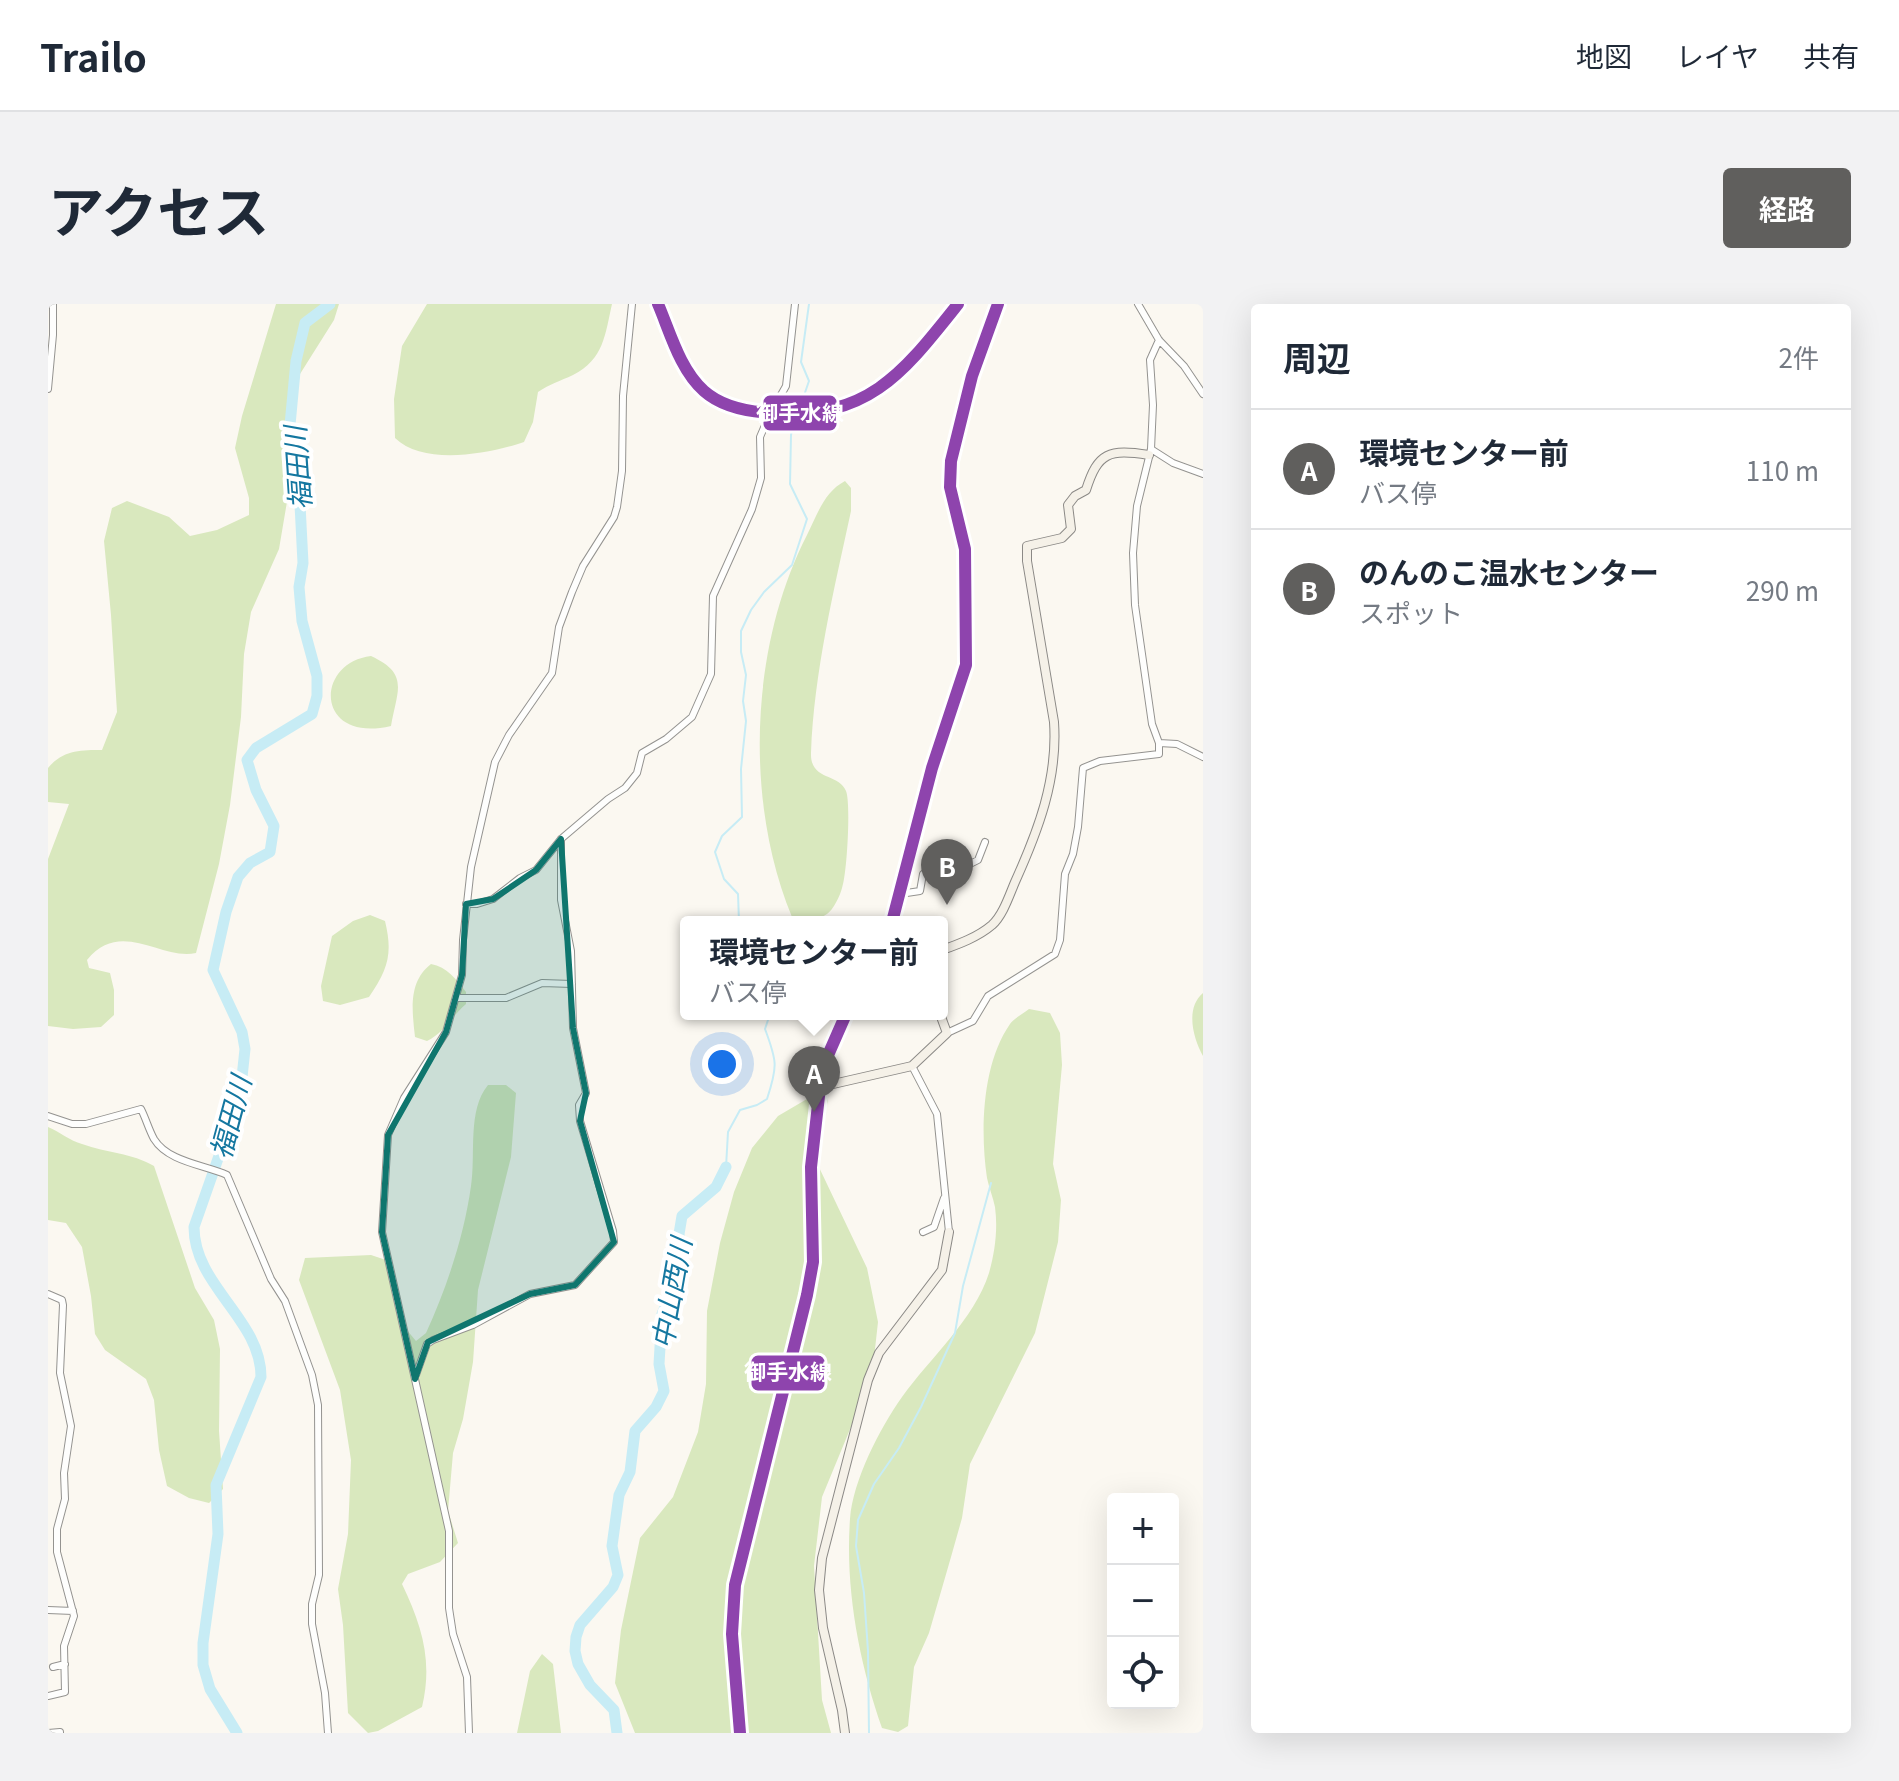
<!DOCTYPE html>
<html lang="ja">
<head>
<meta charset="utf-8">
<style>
	body { margin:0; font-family:Georgia,"Noto Sans JP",serif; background:#f2f2f3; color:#1f2937 }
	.controls { position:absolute; right:24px; bottom:24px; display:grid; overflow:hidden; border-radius:8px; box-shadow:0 8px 32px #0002 }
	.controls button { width:72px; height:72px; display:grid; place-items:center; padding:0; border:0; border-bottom:2px solid #e0e1e3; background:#fff; color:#1f2937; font:40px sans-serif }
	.you { position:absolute; left:674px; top:760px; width:28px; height:28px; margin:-20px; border:6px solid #fff; border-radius:50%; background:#1a73e8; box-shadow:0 0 0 12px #1a73e833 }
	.badge { display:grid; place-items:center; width:52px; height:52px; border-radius:50%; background:#605f5d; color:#fff; font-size:26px; font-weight:700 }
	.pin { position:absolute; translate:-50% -66px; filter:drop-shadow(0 2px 4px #0008) }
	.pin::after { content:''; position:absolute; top:42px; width:28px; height:24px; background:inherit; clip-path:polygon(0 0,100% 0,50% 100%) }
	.popup { position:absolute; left:632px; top:612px; width:268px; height:104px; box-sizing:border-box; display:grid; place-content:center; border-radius:8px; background:#fff; filter:drop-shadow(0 2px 6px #0005); font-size:26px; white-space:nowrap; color:#747a83 }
	.popup b { font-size:30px; color:#1f2937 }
	.popup::after { content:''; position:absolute; left:50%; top:100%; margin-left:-16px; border:16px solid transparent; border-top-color:#fff }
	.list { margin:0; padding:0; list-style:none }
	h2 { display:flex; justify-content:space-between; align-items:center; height:104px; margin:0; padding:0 32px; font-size:34px }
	h2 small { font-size:26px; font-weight:400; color:#747a83 }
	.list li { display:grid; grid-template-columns:52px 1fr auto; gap:24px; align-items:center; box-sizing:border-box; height:120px; padding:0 32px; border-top:2px solid #e0e1e3 }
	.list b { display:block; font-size:30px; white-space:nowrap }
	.list p { margin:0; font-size:26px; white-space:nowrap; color:#747a83 }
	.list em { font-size:26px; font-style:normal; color:#747a83 }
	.icon { flex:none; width:44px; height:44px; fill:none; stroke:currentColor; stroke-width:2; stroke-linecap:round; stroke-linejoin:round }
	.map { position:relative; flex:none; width:1155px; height:1429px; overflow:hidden; border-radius:8px }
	header { display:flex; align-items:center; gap:48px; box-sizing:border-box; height:112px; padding:0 40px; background:#fff; border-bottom:2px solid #e0e1e3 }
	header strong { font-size:38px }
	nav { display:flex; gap:44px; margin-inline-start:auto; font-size:28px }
	.intro { display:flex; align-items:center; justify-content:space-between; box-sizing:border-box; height:192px; padding:0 48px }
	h1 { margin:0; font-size:56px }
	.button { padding:20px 36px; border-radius:8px; background:#605f5d; color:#fff; font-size:28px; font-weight:700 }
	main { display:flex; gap:48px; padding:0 48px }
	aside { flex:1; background:#fff; border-radius:8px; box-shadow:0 8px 32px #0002 }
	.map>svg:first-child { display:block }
	.forest { fill:#d9e8be }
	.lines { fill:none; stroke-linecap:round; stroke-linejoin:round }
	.stream { stroke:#c7ecf5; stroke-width:2 }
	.river { stroke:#c7ecf5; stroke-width:11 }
	.street-casing { stroke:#949390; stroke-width:8 }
	.secondary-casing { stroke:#8b8986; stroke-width:10 }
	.street { stroke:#fefefd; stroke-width:6 }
	.secondary { stroke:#f5f1e8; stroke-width:8 }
	.bus-1-casing { stroke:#fff; stroke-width:18 }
	.bus-1 { stroke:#8e44ad; stroke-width:12 }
	.marked { fill:#0f766e; fill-opacity:0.2; stroke:#0f766e; stroke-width:6; stroke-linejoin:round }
	.labels { text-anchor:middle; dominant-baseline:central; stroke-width:8; stroke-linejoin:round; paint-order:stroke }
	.water-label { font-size:28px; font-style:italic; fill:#1477a0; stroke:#fff }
	.line-badge { stroke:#fff; stroke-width:3 }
	.badge-label { font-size:22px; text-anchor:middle; font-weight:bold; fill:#fff }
</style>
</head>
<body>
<header>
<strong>Trailo</strong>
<nav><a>地図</a><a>レイヤ</a><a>共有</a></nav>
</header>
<div class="intro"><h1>アクセス</h1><a class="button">経路</a></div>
<main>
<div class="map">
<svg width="1155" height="1429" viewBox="0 0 1155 1429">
	<rect width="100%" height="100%" fill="#fbf8f1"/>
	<!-- forest -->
	<path class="forest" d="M228,0H291L286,16L252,70L245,114L242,180L231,245L203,308L196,350L193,413L182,501L171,560L148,649C113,657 73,614 39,656L41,664L62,669L66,686V711L53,723L25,725L0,722V555L21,500L0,498V464C15,446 32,446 54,446L69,408L63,311L56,237L64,204L79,197L121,213L142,232L169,226L201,211V194L187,144L194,112Z
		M379,0H564C557,31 556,55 525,71C512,77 502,80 490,88L485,118L476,138C441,150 375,162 347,134L346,95L354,42Z
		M797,177L803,184V207C786,286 766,368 763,449C762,477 791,469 798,487C803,499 799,571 794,584C792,592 785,606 779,610C766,618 757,616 744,613C696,497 702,342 759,231C769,211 776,188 797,177Z
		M323,352C362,370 349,386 343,422C267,440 266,359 323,352Z
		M322,611L337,617C345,650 340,665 321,693L292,701L275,697L273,682L284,632L305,617Z
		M383,660C399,663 408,675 418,688V700C404,712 396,729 379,737L367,733C364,706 360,678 383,660Z
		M1155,689V752C1145,734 1137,704 1155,689Z
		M981,705L1002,709L1012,729L1014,761L1005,860L1013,896L1010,938L987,1029L922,1160L914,1214L903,1253L881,1329L866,1363L860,1422L850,1428L834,1424C811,1358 797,1285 802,1215C805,1176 832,1124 854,1093C882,1054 926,1016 941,969C947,948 950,925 947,903C945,893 941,884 939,874C932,827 934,760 962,720C966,714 975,710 981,705Z
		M440,781H458L468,789L463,853L430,986L425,1058L415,1115L405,1149L400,1207L410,1239L392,1258L360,1270L354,1280C374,1322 385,1357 374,1403L330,1427L320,1429L300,1409L295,1321L290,1285L300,1230L303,1156L292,1086L251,976L257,954L323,951L341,957L358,1025L368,1037L378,1029C399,983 416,932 423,882C428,851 419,806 440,781Z
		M769,785L779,789L780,797L774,815L768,857L819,964L830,1018L824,1072L774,1193L766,1262L774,1396L783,1429H587L567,1379L573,1326L592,1234L625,1193L650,1128L658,1080L659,1007L672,939L686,888L704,844L730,812L759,795Z
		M0,823C12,828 22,837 34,840C59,849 84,849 106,862L147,984L166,1016L172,1045L171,1127L175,1185L161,1199L141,1194L119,1182L111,1146L106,1096L98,1075L57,1046L47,1030L43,992L34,943L18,919L0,916Z
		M494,1350L505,1360L513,1429H469L482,1367Z"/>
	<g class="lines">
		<!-- stream -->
		<path class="stream" d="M752,103L761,77L753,58L761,0
			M691,618L690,590L676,575L667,548L674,532L694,513L693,465L698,417L695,397L698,371L693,348V327L703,306L716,288L744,261L759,215L742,180L743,131L746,115
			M678,863L680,828L692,806L709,801L719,795C730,762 729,757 717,725L722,710
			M821,1429L820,1347L816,1289L808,1242L810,1216L826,1180L851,1144L873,1103L907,1029L915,982L943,879"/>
		<!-- river -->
		<path class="river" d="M189,1429L162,1385L155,1361V1339L170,1230L168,1181L213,1073C213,1015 146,982 146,923L192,792L197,745L194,728L165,666L178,608L190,573L202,559L222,548L226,522L208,486L199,456L208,444L264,410L269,392V372L254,317L251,283L255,259L251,181L242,121L248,57L257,19L282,0
			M569,1429L566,1406L542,1381L530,1360L527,1347L528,1333L532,1321L565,1283L570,1271L564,1242L571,1191L582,1168L587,1127L608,1103L616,1087L611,1060L614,1010L631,972L634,956L631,930L634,912L668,883L678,863"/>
		<defs>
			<path id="street" d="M1090,0L1111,36L1136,62L1155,90
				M0,85L5,31V0
				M1103,145L1125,159L1155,170
				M1111,439L1129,440L1155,453
				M852,590L872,587L875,570L880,567L924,559L930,556L937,538
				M418,600H429L445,595L472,574L488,566L513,535L560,495L577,484L589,469L594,449L618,435L644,413L663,370L665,292L704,205L713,174L712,133L721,112L738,82L747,0
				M408,694H458L494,679L524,680
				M899,729L925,717L940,692L1007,650L1012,636L1017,570L1025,550L1030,523L1035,464L1052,457L1111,450V439L1104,420L1087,301L1085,249L1089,202L1103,145L1105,101L1102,56L1111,36
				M864,762L889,810L901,928
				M0,812L24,820H38L93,805C98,815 101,826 106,835C120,858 157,861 179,871L223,975L237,997L264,1071L270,1101L271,1271L264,1300V1320L277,1389L280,1429
				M875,928L886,923L896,894
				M0,990L14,996L15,1001L12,1069L23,1122L16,1169L17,1195L9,1225V1248L26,1312L16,1342L17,1388L0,1392
				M368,1071L379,1040L385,1036L425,1021L482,990L527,981L566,938L565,927L532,817L531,801L538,789L525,724L523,647L513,596V535
				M0,1306L25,1307
				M5,1363L17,1360
				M0,1429L12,1428
				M421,1429L419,1373L405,1330L401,1304V1227L334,928L340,831L356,794L398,728L414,671L415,636L423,563L447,458L461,431L504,369L511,323L524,288L535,262L566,213L569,203L574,167L575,92L584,0"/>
			<path id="secondary" d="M610,0C621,25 636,68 656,87C688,118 785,115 820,93C858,69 883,34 910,0
				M844,618L884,464L918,361L917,245L902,183L903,157L924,72L950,0
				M894,646C911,640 930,633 944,621C955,611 961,592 967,578C990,527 1010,475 1006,418L979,257V242L1014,234L1023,225L1020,201L1027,192L1038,186C1050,148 1061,145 1101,151
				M772,783L864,762L899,729L892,710
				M692,1429L684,1330L687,1281L759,991L765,958L763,863L772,783L777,758L798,710
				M797,1429L794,1406L775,1324L771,1286L774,1254L820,1076L831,1049L894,966L901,928"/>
		</defs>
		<!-- street casing -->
		<use href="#street" class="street-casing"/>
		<!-- secondary casing -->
		<use href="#secondary" class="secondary-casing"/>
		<!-- street -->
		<use href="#street" class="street"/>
		<!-- secondary -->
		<use href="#secondary" class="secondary"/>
		<defs>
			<path id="bus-1" d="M610,0C622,28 632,66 656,87C674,103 701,108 725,109C821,115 855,69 910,0
				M844,618L884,464L918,361L917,245L902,183L903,157L924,72L950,0
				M692,1429L684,1330L687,1281L759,991L765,958L763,863L772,783L777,758L798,710"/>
		</defs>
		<!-- bus-1 casing -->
		<use href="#bus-1" class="bus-1-casing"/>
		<!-- bus-1 -->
		<use href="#bus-1" class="bus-1"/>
	</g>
	<!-- marked area -->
	<path class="marked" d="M513,535L525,724L538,789L532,817L566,938L527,981L482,990L380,1038L367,1075L334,928L340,831L398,728L414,671L418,600L445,595L488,566Z"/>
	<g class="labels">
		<!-- water labels -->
		<g class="water-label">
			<text transform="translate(248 164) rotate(-94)">福田川</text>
			<text transform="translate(181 813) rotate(-75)">福田川</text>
			<text transform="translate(622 989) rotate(-80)">中山西川</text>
		</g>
	</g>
	<g class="line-badge">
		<rect x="714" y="90" width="76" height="38" rx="8" fill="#8e44ad"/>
		<rect x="702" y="1050" width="76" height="38" rx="8" fill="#8e44ad"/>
	</g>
	<g class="badge-label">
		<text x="752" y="117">御手水線</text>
		<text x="740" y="1076">御手水線</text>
	</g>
</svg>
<div class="controls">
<button>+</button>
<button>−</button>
<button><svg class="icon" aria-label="locate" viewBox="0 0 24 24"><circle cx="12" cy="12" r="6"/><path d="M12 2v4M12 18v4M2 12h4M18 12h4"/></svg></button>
</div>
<div class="you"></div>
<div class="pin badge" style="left:766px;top:808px">A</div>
<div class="popup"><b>環境センター前</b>バス停</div>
<div class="pin badge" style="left:899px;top:601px">B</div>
</div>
<aside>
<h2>周辺<small>2件</small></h2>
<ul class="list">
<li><span class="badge">A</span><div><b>環境センター前</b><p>バス停</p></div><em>110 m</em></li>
<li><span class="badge">B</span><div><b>のんのこ温水センター</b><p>スポット</p></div><em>290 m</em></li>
</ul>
</aside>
</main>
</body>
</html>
